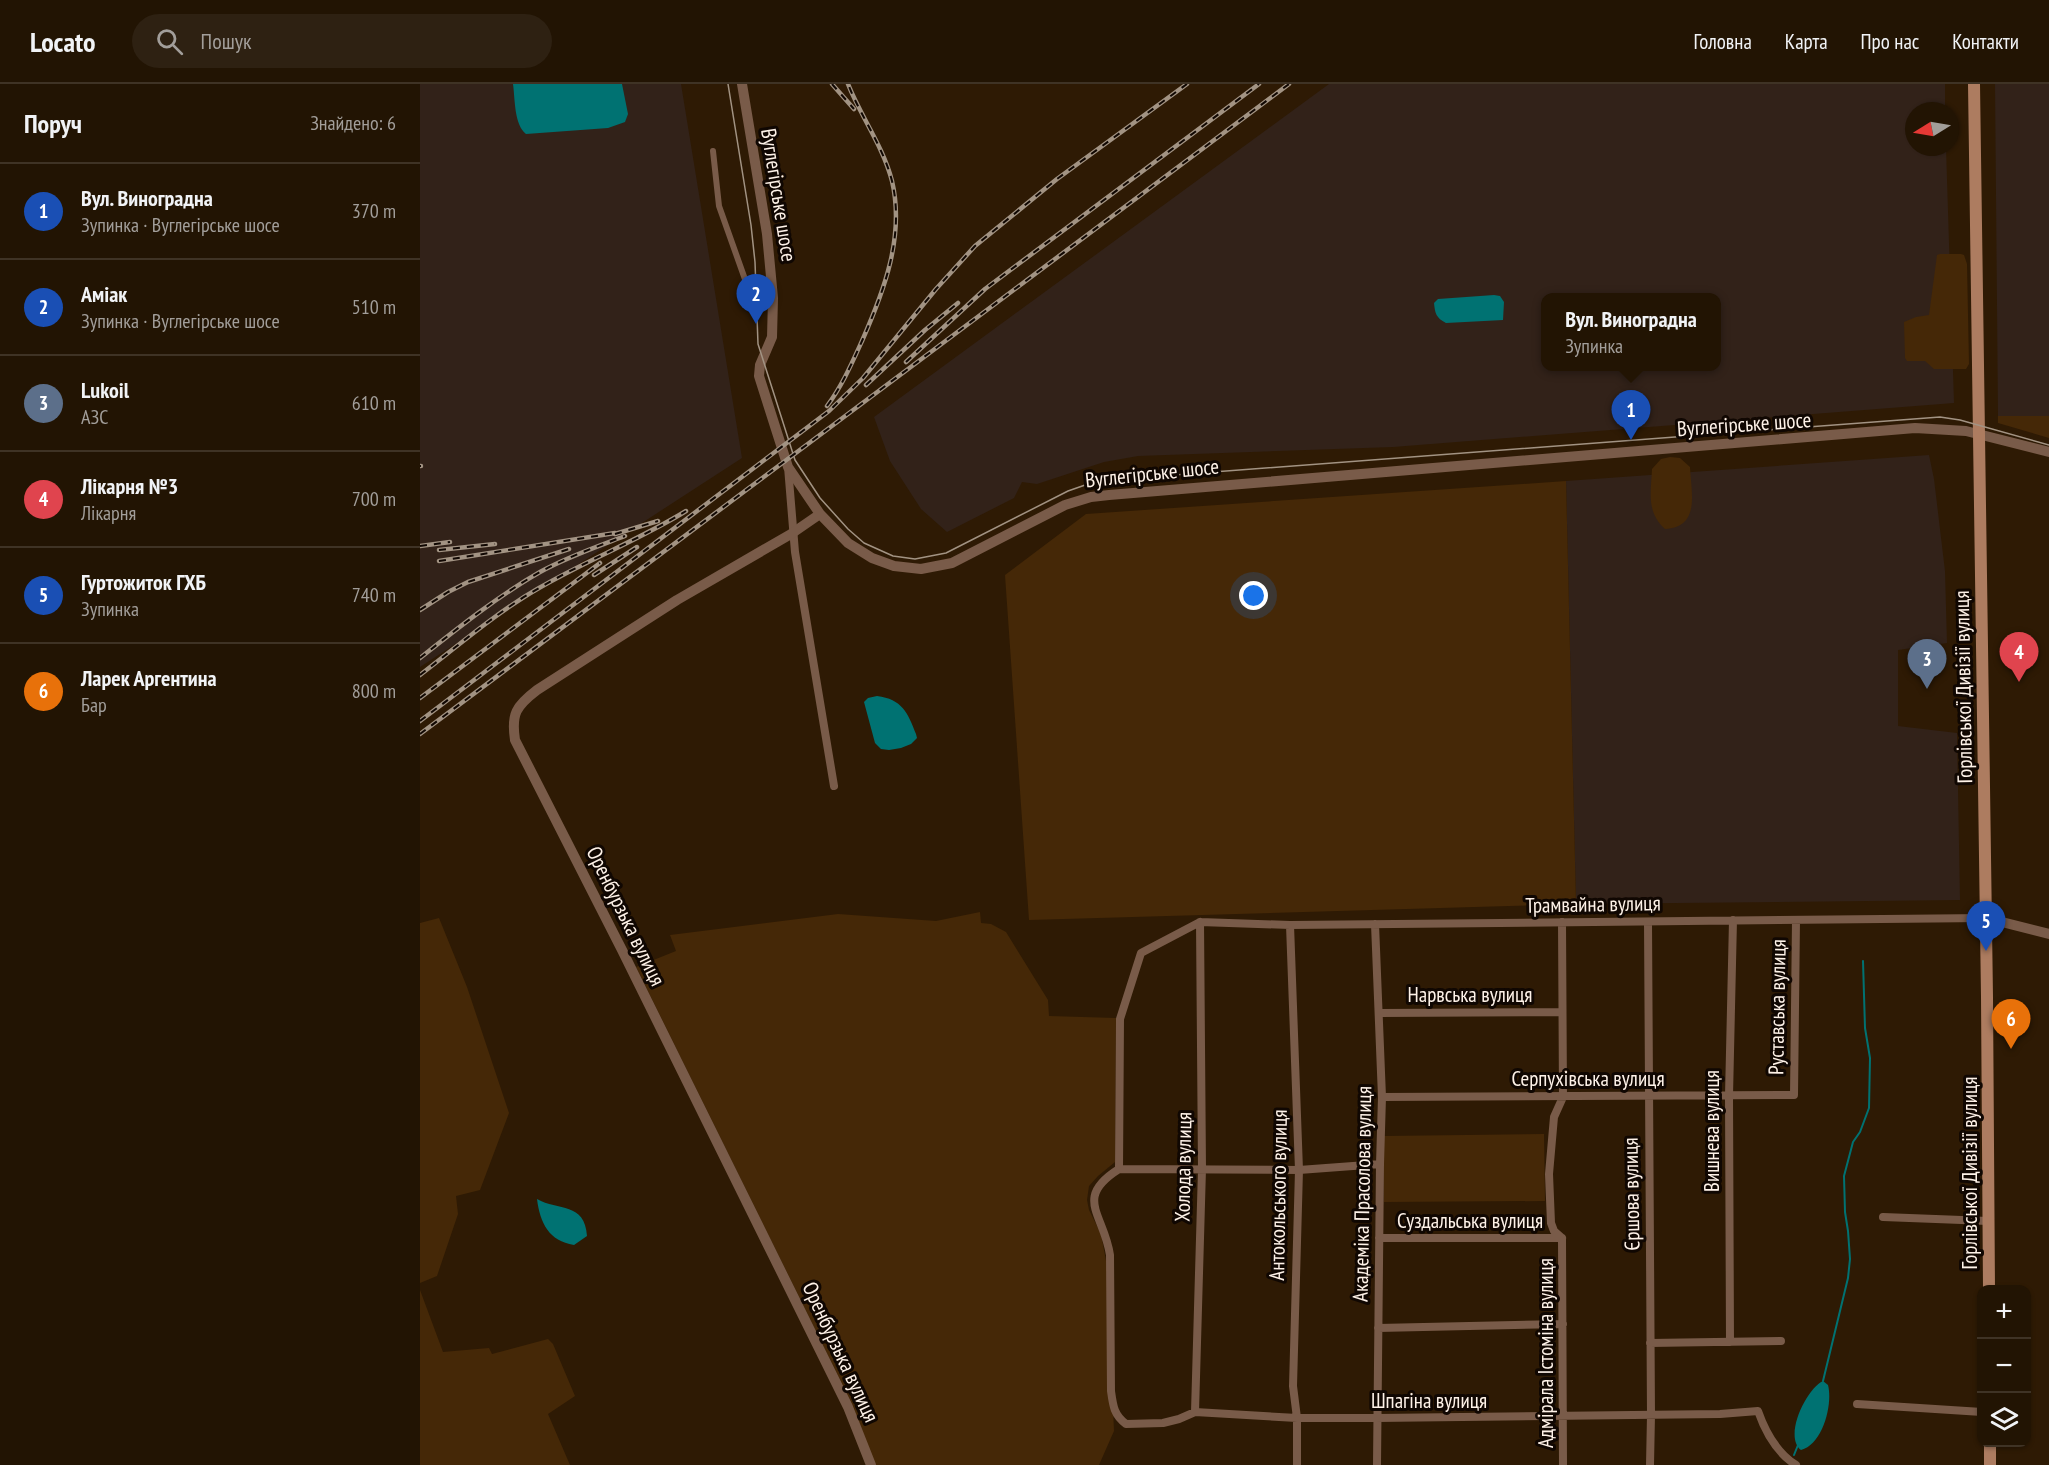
<!DOCTYPE html>
<html lang="uk">
<head>
<meta charset="utf-8">
<style>
	body { margin:0; font-family:"PT Sans Narrow",sans-serif; background:#2e2112; color:#f1f3f6 }
	.controls { position:absolute; right:18px; bottom:18px; display:grid; overflow:hidden; border-radius:12px; box-shadow:0 2px 4px #0004 }
	.controls button { width:54px; height:54px; display:grid; place-items:center; padding:0; border:0; border-bottom:2px solid #3f3325; background:#221403; color:#f1f3f6; font:30px sans-serif }
	.compass { position:absolute; left:1485px; top:18px; width:54px; height:54px; border-radius:50%; background:#221403; box-shadow:0 2px 4px #0004; rotate:259deg }
	.you { position:absolute; left:834px; top:512px; width:21px; height:21px; margin:-15px; border:4px solid #fff; border-radius:50%; background:#1a73e8; box-shadow:0 0 0 9px #1a73e833 }
	.badge { display:grid; place-items:center; width:39px; height:39px; border-radius:50%; background:#b0aefa; color:#fff; font-size:20px; font-weight:700 }
	.pin { position:absolute; translate:-50% -50px; filter:drop-shadow(0 2px 3px #0008) }
	.pin::after { content:''; position:absolute; top:32px; width:21px; height:18px; background:inherit; clip-path:polygon(0 0,100% 0,50% 100%) }
	.popup { position:absolute; left:1121px; top:209px; width:180px; height:78px; box-sizing:border-box; display:grid; place-content:center; border-radius:12px; background:#221403; filter:drop-shadow(0 2px 4px #0005); font-size:20px; white-space:nowrap; color:#a29e9a }
	.popup b { font-size:22px; color:#f1f3f6 }
	.popup::after { content:''; position:absolute; left:50%; top:100%; margin-left:-12px; border:12px solid transparent; border-top-color:#221403 }
	.list { margin:0; padding:0; list-style:none }
	h2 { display:flex; justify-content:space-between; align-items:center; height:78px; margin:0; padding:0 24px; font-size:26px }
	h2 small { font-size:20px; font-weight:400; color:#a29e9a }
	.list li { display:grid; grid-template-columns:39px 1fr auto; gap:18px; align-items:center; box-sizing:border-box; height:96px; padding:0 24px; border-top:2px solid #3f3325 }
	.list b { display:block; font-size:22px; white-space:nowrap }
	.list p { margin:0; font-size:20px; white-space:nowrap; color:#a29e9a }
	.list em { font-size:20px; font-style:normal; color:#a29e9a }
	.icon { flex:none; width:33px; height:33px; fill:none; stroke:currentColor; stroke-width:2; stroke-linecap:round; stroke-linejoin:round }
	.map { position:relative; flex:none; width:1629px; height:1381px; overflow:hidden }
	header { display:flex; align-items:center; gap:36px; box-sizing:border-box; height:84px; padding:0 30px; background:#221403; border-bottom:2px solid #3f3325 }
	header strong { font-size:28px }
	nav { display:flex; gap:33px; margin-inline-start:auto; font-size:21px }
	.search { width:420px; height:54px; background:#2e2112; display:flex; align-items:center; gap:15px; box-sizing:border-box; padding:0 21px; border-radius:33px; color:#a29e9a; font-size:22px }
	main { display:flex }
	aside { flex:1; background:#221403 }
	.map>svg:first-child { display:block }
	.industrial { fill:#322219; fill-rule:evenodd }
	.green { fill:#452807 }
	.water { fill:#007272 }
	.lines { fill:none; stroke-linecap:round; stroke-linejoin:round }
	.stream { stroke:#007272; stroke-width:2 }
	.pedestrian { stroke:#795b49; stroke-width:6 }
	.minor { stroke:#795b49; stroke-width:8 }
	.tertiary { stroke:#795b49; stroke-width:10 }
	.secondary { stroke:#ad7c60; stroke-width:12 }
	.tram { stroke:#a29383; stroke-width:1.5 }
	.rail-casing { stroke:#a29383; stroke-width:4.5 }
	.rail { stroke:#100702; stroke-width:2; stroke-dasharray:7; stroke-linecap:butt }
	.labels { text-anchor:middle; dominant-baseline:central; stroke-width:6; stroke-linejoin:round; paint-order:stroke }
	.street-label { font-size:21px; fill:#fef2e8; stroke:#100702 }
</style>
</head>
<body>
<header>
<strong>Locato</strong>
<div class="search"><svg class="icon" aria-label="search" viewBox="0 0 24 24"><circle cx="10" cy="10" r="6"/><path d="M15 15l6 6"/></svg>Пошук</div>
<nav><a>Головна</a><a>Карта</a><a>Про нас</a><a>Контакти</a></nav>
</header>
<main>
<aside>
<h2>Поруч<small>Знайдено: 6</small></h2>
<ul class="list">
<li><span class="badge" style="background:#1a4fb4">1</span><div><b>Вул. Виноградна</b><p>Зупинка · Вуглегірське шосе</p></div><em>370 m</em></li>
<li><span class="badge" style="background:#1a4fb4">2</span><div><b>Аміак</b><p>Зупинка · Вуглегірське шосе</p></div><em>510 m</em></li>
<li><span class="badge" style="background:#5c6f8a">3</span><div><b>Lukoil</b><p>АЗС</p></div><em>610 m</em></li>
<li><span class="badge" style="background:#e0444e">4</span><div><b>Лікарня №3</b><p>Лікарня</p></div><em>700 m</em></li>
<li><span class="badge" style="background:#1a4fb4">5</span><div><b>Гуртожиток ГХБ</b><p>Зупинка</p></div><em>740 m</em></li>
<li><span class="badge" style="background:#e8710a">6</span><div><b>Ларек Аргентина</b><p>Бар</p></div><em>800 m</em></li>
</ul>
</aside>
<div class="map">
<svg width="1629" height="1381" viewBox="0 0 1629 1381">
	<rect width="100%" height="100%" fill="#2e1a04"/>
	<!-- industrial -->
	<path class="industrial" d="M0,0H261L322,374L0,583Z
		M909,0H1525V27H1494V63H1526L1534,319L973,363L718,372L684,378L617,400L602,398L594,414L527,448L501,425L470,377L454,333ZM1126,214H1296V282H1126Z
		M1575,0H1629V332H1578Z
		M1509,371L1514,395L1525,487L1527,559L1478,566V642L1537,649L1540,816L1156,820L1146,397Z"/>
	<!-- green -->
	<path class="green" d="M1520,170H1541L1544,171L1547,180L1549,280L1546,285H1514L1505,277H1487L1485,274L1484,238L1496,233L1509,231L1517,171Z
		M1578,332H1629V354L1578,339Z
		M1250,373L1260,374L1270,383C1271,408 1281,443 1245,445C1226,428 1231,408 1232,385L1241,375Z
		M1146,397L1156,820L609,836L585,491L666,430Z
		M560,828L561,839L571,840L586,848L628,916L629,932L696,934L695,1078L678,1092L669,1102L667,1116L669,1126L681,1150L687,1182L694,1347L679,1381H455L432,1320L216,883L256,867L250,851L418,830L516,837Z
		M19,834L47,903L89,1029L60,1106L36,1112L38,1130L17,1192L0,1199V839Z
		M1124,1050L1125,1117L964,1118V1052Z
		M0,1206L23,1268L69,1264L72,1270L128,1255L133,1260L155,1312L128,1330L150,1381H0Z"/>
	<!-- water -->
	<path class="water" d="M93,0H202L208,30L205,38L188,44L106,50C94,41 95,14 93,0Z
		M1074,211L1080,212L1084,218L1083,236L1026,239C1016,234 1015,229 1014,219L1018,215Z
		M457,612C482,615 488,629 496,650L497,654L491,660L481,664L469,666L461,665L455,659L444,618L448,614Z
		M117,1115C138,1127 165,1118 167,1152L154,1161C129,1157 120,1139 117,1115Z
		M1403,1297L1408,1301C1413,1320 1403,1360 1381,1366C1363,1352 1387,1304 1403,1297Z"/>
	<g class="lines">
		<!-- stream -->
		<path class="stream" d="M1403,1297L1428,1194L1430,1175L1428,1147L1425,1128L1424,1092L1433,1058L1440,1048L1449,1024L1450,974L1445,944L1443,877
			M1374,1371L1378,1361"/>
		<!-- pedestrian -->
		<path class="pedestrian" d="M293,67L299,122L332,215"/>
		<!-- minor -->
		<path class="minor" d="M368,383L375,468L414,702
			M780,838L721,869L700,935L699,1085C653,1114 684,1130 690,1171L691,1307C693,1322 694,1331 706,1340L743,1339L759,1335L775,1328L877,1334H957L1300,1330L1338,1327C1345,1347 1357,1369 1376,1381
			M780,838L870,841L1566,834
			M1228,838L1231,1331L1230,1381
			M955,840L962,1013L960,1080L957,1381
			M870,841L879,1086L873,1302L877,1334V1381
			M959,929L1142,928
			M962,1013L1374,1011L1376,836
			M699,1085L879,1086L960,1080
			M1463,1133L1568,1137
			M959,1154H1141
			M1142,1154L1134,1147L1131,1139L1129,1090L1134,1033L1143,1013L1142,838
			M1142,1154L1143,1381
			M958,1244L1143,1240
			M1310,1258L1309,1012L1313,836
			M1230,1259L1361,1257
			M1437,1320L1562,1328
			M775,1328L782,1085L780,838"/>
		<!-- tertiary -->
		<path class="tertiary" d="M322,0L347,150L353,214L352,253L340,281L339,292L368,383L400,430L428,459L452,474L474,482L501,485L532,479L645,421L671,413L689,411L1495,344L1546,347L1629,368
			M400,430L371,450L257,516L117,606C96,622 91,630 95,656L202,866L428,1323L451,1381
			M1566,834L1629,850"/>
		<!-- secondary -->
		<path class="secondary" d="M1554,0L1567,913L1569,1206
			M1570,1358V1381"/>
		<!-- tram -->
		<path class="tram" d="M308,0L331,141L335,178L338,260L375,376L400,414L428,445L444,459L473,472L495,475L526,469L648,407L668,400L688,396L1520,333L1540,336L1629,361"/>
		<defs>
			<path id="rail" d="M412,0L434,25
				M486,278L565,205L839,0
				M446,301L505,246L538,219
				M407,322C422,302 432,279 442,257C464,207 485,152 472,97C463,62 441,33 428,0
				M0,382H1
				M195,450L238,437
				M0,462L30,458
				M19,466L75,460
				M19,477L195,449
				M174,491L217,463
				M0,526L28,508L48,498L149,465
				M0,574C38,544 78,512 120,488C147,473 176,463 205,452
				M0,591C39,561 77,528 119,504C167,476 219,456 266,427
				M0,614L180,479
				M0,637L409,327L443,294L516,205L555,162L637,95L767,0
				M0,650L869,0"/>
		</defs>
		<!-- rail casing -->
		<use href="#rail" class="rail-casing"/>
		<!-- rail -->
		<use href="#rail" class="rail"/>
	</g>
	<g class="labels">
		<!-- street labels -->
		<g class="street-label">
			<text transform="translate(359 111) rotate(81)">Вуглегірське шосе</text>
			<text transform="translate(1324 340) rotate(-4)">Вуглегірське шосе</text>
			<text transform="translate(732 389) rotate(-6)">Вуглегірське шосе</text>
			<text transform="translate(1543 603) rotate(-91)">Горлівської Дивізії вулиця</text>
			<text transform="translate(1173 820) rotate(-1)">Трамвайна вулиця</text>
			<text transform="translate(206 832) rotate(64)">Оренбурзька вулиця</text>
			<text x="1050" y="910">Нарвська вулиця</text>
			<text transform="translate(1357 923) rotate(-89)">Руставська вулиця</text>
			<text x="1168" y="994">Серпухівська вулиця</text>
			<text transform="translate(1291 1047) rotate(-90)">Вишнева вулиця</text>
			<text transform="translate(763 1083) rotate(-89)">Холода вулиця</text>
			<text transform="translate(1549 1089) rotate(-90)">Горлівської Дивізії вулиця</text>
			<text transform="translate(942 1110) rotate(-89)">Академіка Прасолова вулиця</text>
			<text transform="translate(1211 1110) rotate(-91)">Єршова вулиця</text>
			<text transform="translate(858 1111) rotate(-89)">Антокольського вулиця</text>
			<text x="1050" y="1136">Суздальська вулиця</text>
			<text transform="translate(421 1268) rotate(65)">Оренбурзька вулиця</text>
			<text transform="translate(1125 1269) rotate(-90)">Адмірала Істоміна вулиця</text>
			<text x="1009" y="1316">Шпагіна вулиця</text>
		</g>
	</g>
</svg>
<div class="controls">
<button>+</button>
<button>−</button>
<button><svg class="icon" aria-label="layers" viewBox="0 0 24 24"><path d="M12 4l9 5-9 5-9-5zM3 14l9 5 9-5"/></svg></button>
</div>
<svg class="compass" viewBox="-18 -18 36 36"><path d="M0-13l5 13h-10z" fill="#e53935"/><path d="M0 13l5-13h-10z" fill="#a29e9a"/></svg>
<div class="you"></div>
<div class="pin badge" style="left:1211px;top:356px;background:#1a4fb4">1</div>
<div class="popup"><b>Вул. Виноградна</b>Зупинка</div>
<div class="pin badge" style="left:336px;top:240px;background:#1a4fb4">2</div>
<div class="pin badge" style="left:1507px;top:605px;background:#5c6f8a">3</div>
<div class="pin badge" style="left:1599px;top:598px;background:#e0444e">4</div>
<div class="pin badge" style="left:1566px;top:867px;background:#1a4fb4">5</div>
<div class="pin badge" style="left:1591px;top:965px;background:#e8710a">6</div>
</div>
</main>
</body>
</html>
